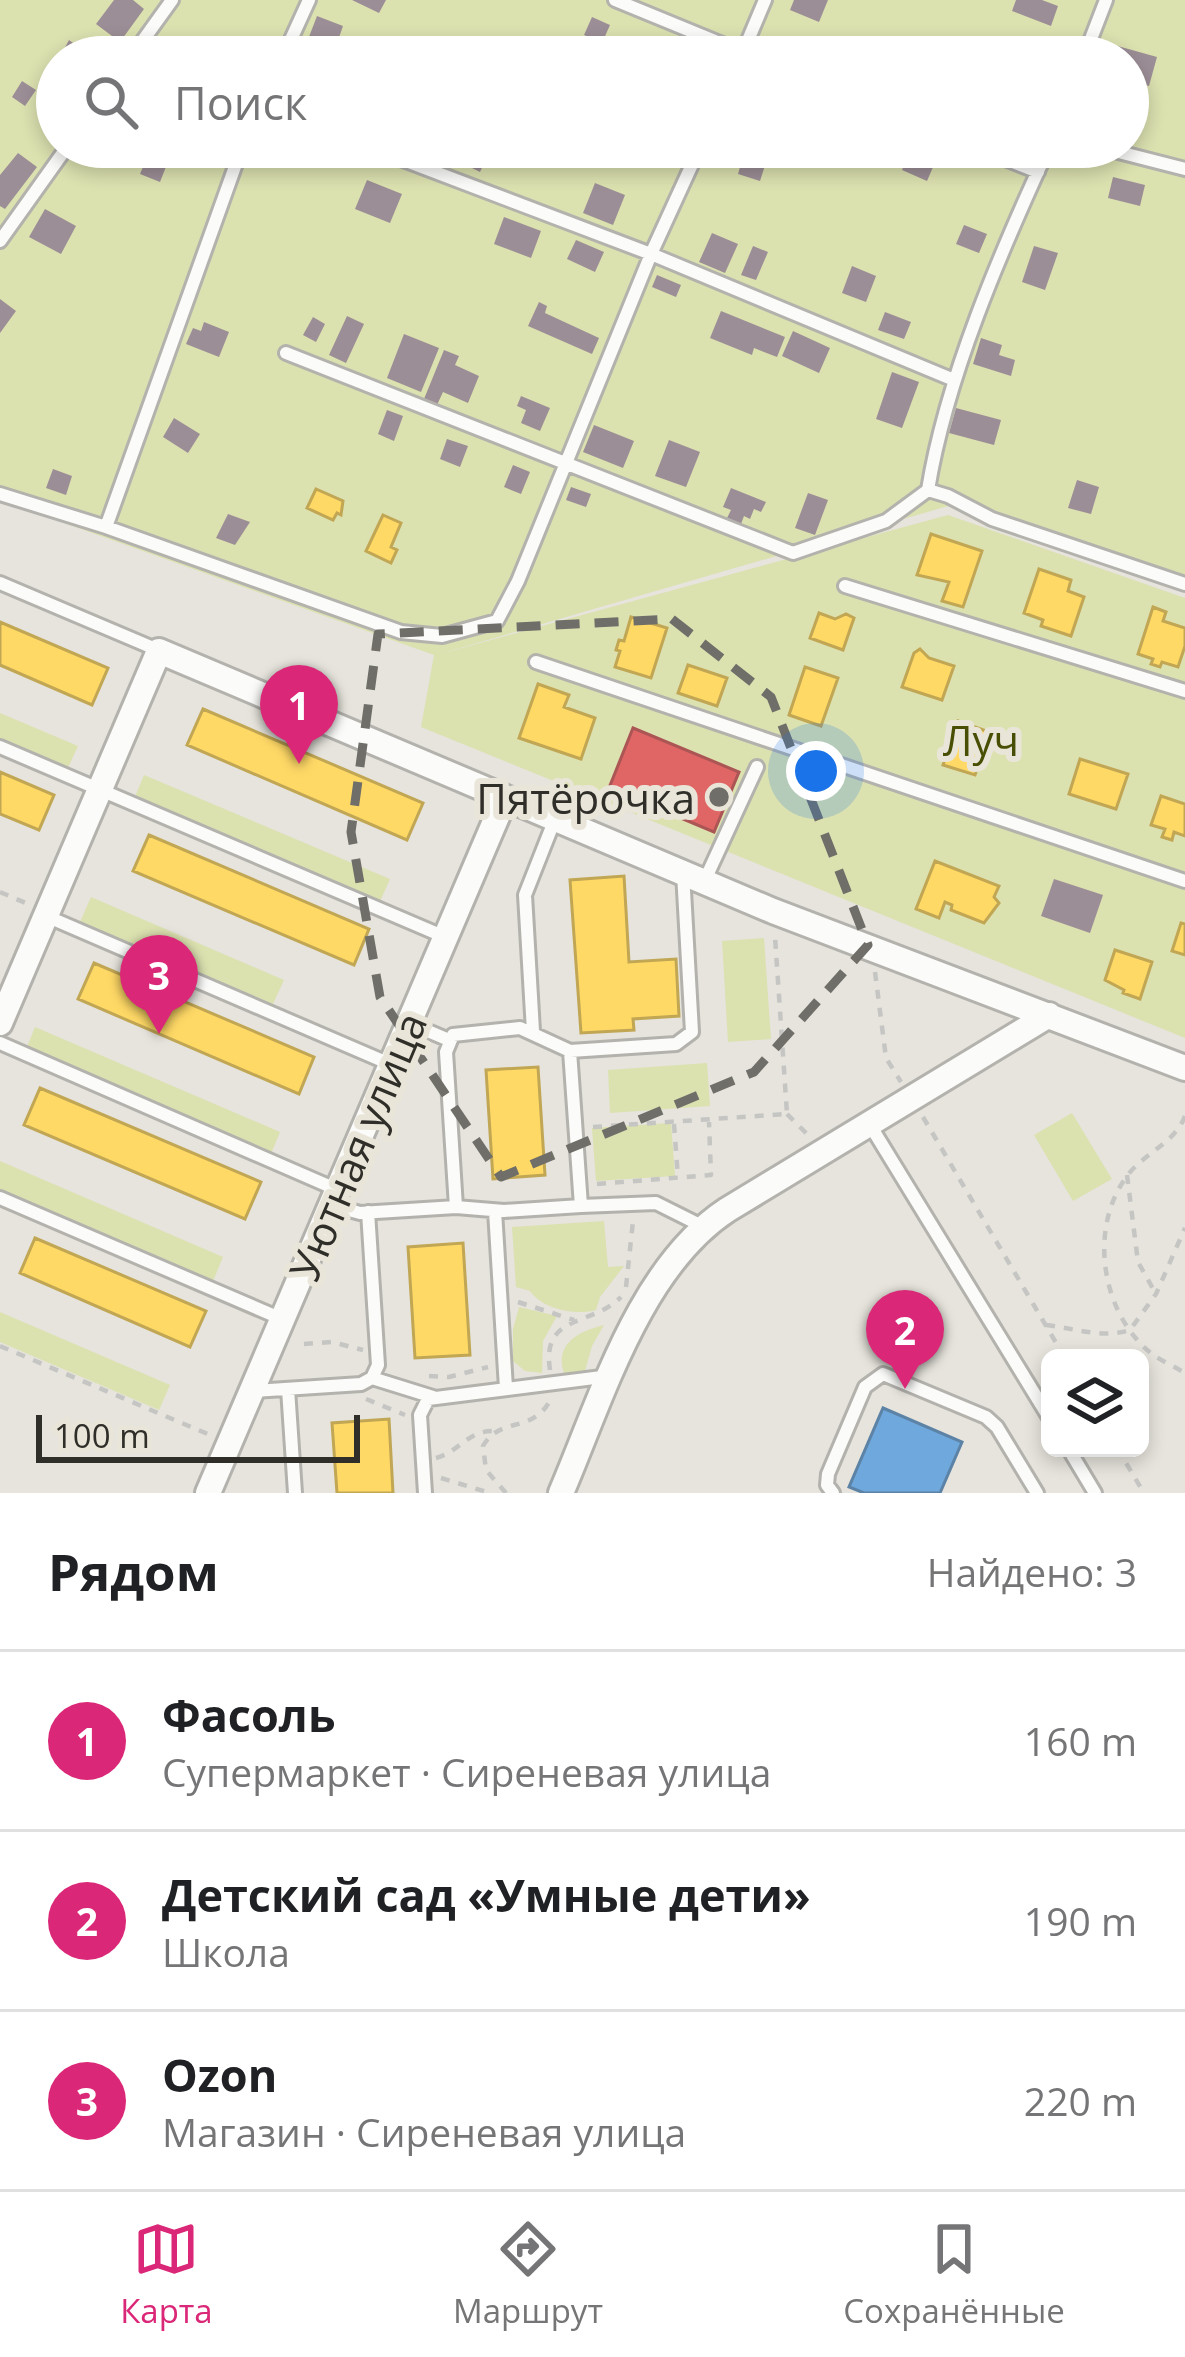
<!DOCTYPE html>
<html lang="ru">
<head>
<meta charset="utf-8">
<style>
	body { margin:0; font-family:"Open Sans",sans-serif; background:#f6f6f6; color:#202124 }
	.controls { position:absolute; right:36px; bottom:36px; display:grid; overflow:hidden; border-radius:18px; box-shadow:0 6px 18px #0003 }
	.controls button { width:108px; height:108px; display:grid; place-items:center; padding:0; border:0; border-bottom:3px solid #e0e0e0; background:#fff; color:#202124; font:60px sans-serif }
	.scale { position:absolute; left:36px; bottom:30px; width:324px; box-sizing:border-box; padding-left:12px; border:6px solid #2f2e29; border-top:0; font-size:33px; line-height:42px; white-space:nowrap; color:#2f2e29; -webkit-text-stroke:9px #e9e6d9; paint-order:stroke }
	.you { position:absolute; left:816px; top:771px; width:42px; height:42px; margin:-30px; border:9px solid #fff; border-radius:50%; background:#1a73e8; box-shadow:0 0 0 18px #1a73e833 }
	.badge { display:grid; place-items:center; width:78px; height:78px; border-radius:50%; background:#db2777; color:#fff; font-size:39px; font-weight:700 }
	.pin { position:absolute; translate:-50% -99px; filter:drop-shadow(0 3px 6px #0008) }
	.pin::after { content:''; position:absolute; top:63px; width:42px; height:36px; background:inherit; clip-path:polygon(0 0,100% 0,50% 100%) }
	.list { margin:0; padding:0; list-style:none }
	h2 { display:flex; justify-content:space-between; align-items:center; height:156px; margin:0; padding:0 48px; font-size:51px }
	h2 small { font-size:39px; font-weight:400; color:#757577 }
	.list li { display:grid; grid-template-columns:78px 1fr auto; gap:36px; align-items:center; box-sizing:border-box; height:180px; padding:0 48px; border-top:3px solid #e0e0e0 }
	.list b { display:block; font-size:45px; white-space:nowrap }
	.list p { margin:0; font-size:39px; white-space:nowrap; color:#757577 }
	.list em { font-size:39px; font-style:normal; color:#757577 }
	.icon { flex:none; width:66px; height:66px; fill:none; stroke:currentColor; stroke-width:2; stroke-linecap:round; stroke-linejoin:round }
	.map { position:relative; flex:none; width:1185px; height:1493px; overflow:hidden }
	.search { position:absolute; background:#fff; box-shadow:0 6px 18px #0003; left:36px; right:36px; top:36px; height:132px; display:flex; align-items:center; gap:30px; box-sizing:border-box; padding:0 42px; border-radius:66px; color:#757577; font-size:45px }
	.sheet { height:696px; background:#fff }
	nav { display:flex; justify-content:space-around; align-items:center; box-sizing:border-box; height:168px; border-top:3px solid #e0e0e0; background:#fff; font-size:33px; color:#757577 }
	nav a { display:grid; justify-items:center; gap:6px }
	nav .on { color:#db2777 }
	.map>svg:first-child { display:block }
	.green { fill:#dce1b0; fill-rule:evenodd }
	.homes { fill:#ffd966; stroke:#c1a654; stroke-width:3 }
	.shops { fill:#e06666; stroke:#ab5554; stroke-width:3 }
	.schools { fill:#6fa8dc; stroke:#5c83a6; stroke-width:3 }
	.building { fill:#9c8e96 }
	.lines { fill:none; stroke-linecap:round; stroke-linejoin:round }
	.lane-casing { stroke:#b4b2ad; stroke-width:18 }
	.street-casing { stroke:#b4b2ad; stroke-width:30 }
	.path { stroke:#c5c5c3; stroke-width:4.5; stroke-dasharray:9 9; stroke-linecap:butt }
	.lane { stroke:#fbfbfa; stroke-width:12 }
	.street { stroke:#fbfbfa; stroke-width:24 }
	.marked { fill:none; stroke:#6f6e68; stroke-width:9; stroke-dasharray:24 15; stroke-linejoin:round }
	.poi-dot { fill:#6f6e68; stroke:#e9e6d9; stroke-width:4.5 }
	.labels { text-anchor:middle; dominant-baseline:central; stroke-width:12; stroke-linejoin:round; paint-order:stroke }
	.park-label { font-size:42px; fill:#484e03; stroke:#e9e6d9 }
	.poi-label { font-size:42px; fill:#2f2e29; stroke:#e9e6d9; text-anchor:end }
	.street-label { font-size:42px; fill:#2f2e29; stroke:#e9e6d9 }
</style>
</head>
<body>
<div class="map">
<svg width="1185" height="1493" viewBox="0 0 1185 1493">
	<rect width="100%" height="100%" fill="#e6e4dc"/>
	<!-- green -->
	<path class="green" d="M0,0H1185V588L948,506L436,655L948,515L1185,598V1038L421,727L434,655L0,500ZM57,57H1128V147H57Z
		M0,713L78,746L68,768L0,739Z
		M144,775L390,879L379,904L134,799Z
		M91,897L284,980L273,1004L80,922Z
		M764,938L771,1039L728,1042L722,941Z
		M35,1027L280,1132L271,1154L26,1049Z
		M707,1063L710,1106L610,1113L608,1070Z
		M1072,1113L1112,1179L1073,1201L1034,1135Z
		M671,1123L675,1176L596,1181L592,1128Z
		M0,1161L223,1257L213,1281L0,1190Z
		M604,1221L608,1267L624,1266L600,1297L596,1310C576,1316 542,1309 530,1291L516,1287L512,1227Z
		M519,1307L557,1316L543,1341L542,1373L525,1371L513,1361V1329Z
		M0,1312L170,1385L159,1410L0,1342Z
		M604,1325L592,1346L585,1371L564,1373C554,1344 579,1331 604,1325Z"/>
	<!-- homes -->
	<path class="homes" d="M316,489L343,501L341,515L337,513L333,520L307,508Z
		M383,515L401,523L391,547L397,550L391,563L366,551Z
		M931,534L982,551L963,607L942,601L949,582L917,575Z
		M1039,569L1071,580L1068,591L1084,597L1071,636L1041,626L1043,620L1024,613Z
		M1153,607L1166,612L1163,621L1185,628V646L1178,667L1162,662L1160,667L1151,664L1153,659L1138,654Z
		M819,613L835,619L846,614L854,618L843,650L810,638Z
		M631,617L667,628L651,678L615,667L620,651L616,650L619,640L624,641Z
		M0,622L108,668L92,705L0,665Z
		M920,649L929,658L954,666L942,700L902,687L914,653Z
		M688,665L727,678L717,706L678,693Z
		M805,667L838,678L821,726L789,715Z
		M538,684L569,695L564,707L595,718L581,759L519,738Z
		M203,709L423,803L407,840L187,745Z
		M958,721L989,732L975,775L943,765Z
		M1080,759L1128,774L1116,809L1069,794Z
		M0,772L54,795L39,830L0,814Z
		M1161,796L1185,804V836L1174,832L1172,840L1162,837L1165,829L1151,825Z
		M149,835L369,929L354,965L133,871Z
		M935,861L999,886L994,897L999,903L984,923L951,910L952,905L945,902L939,918L916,909Z
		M624,876L629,962L676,959L679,1016L633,1019L634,1030L581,1033L570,880Z
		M1181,923L1185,924V955L1172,951Z
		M1115,950L1152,962L1140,999L1123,993L1124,990L1105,980Z
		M94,963L314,1057L299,1094L78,999Z
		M538,1067L545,1175L493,1179L486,1070Z
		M40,1088L261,1182L245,1219L24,1125Z
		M35,1238L206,1311L190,1347L20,1273Z
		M463,1243L470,1355L415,1358L408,1247Z
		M389,1419L393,1493H337L332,1423Z"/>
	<!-- shops -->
	<path class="shops" d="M633,728L739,772L714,832L609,788Z"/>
	<!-- schools -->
	<path class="schools" d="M883,1408L962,1442L940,1493H864L849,1487Z"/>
	<!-- building -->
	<path class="building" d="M114,0H133L144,9L120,42L96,24Z
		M352,0H386L379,13Z
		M794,0H828L819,22L790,10Z
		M1016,0H1042L1058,6L1051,26L1012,11Z
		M317,16L343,26L334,52L307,42Z
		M592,17L610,25L602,43L584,35Z
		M69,40L92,57H60Z
		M169,41L191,50L188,57L164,53Z
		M806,42L824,50L821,57H800Z
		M1114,45L1157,57L1149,86L1135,82L1132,92L1128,91V57H1110Z
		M22,81L36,90L25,106L12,97Z
		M151,147L171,154L160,182L140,174Z
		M470,147L490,150L480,172L462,163Z
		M912,147L937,158L927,181L902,170Z
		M18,153L37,167L5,209L0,206V175Z
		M744,153L767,159L760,181L738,174Z
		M1113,177L1145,185L1140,206L1108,198Z
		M367,180L402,194L390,223L355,209Z
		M595,183L625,195L613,225L583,213Z
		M45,209L76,226L61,254L29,237Z
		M504,217L541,231L531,258L494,244Z
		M964,225L987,234L979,253L956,244Z
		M712,233L738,244L725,273L699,262Z
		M576,240L604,252L595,272L567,259Z
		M753,246L768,252L756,280L741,275Z
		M1034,246L1058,253L1045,290L1022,282Z
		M852,266L876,276L866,302L842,293Z
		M657,275L681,285L676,297L652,287Z
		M0,299L16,311L0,333Z
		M539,302L547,306L545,313L599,338L592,354L528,326Z
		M721,311L785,337L777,357L754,348L752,355L710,338Z
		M885,312L911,322L904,339L878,330Z
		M347,316L364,324L346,363L329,355Z
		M313,317L325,324L316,342L303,335Z
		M204,322L229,332L219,357L186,344L193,328L201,331Z
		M793,331L830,348L819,373L782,356Z
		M404,334L439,348L421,392L387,378Z
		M981,338L1002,345L999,355L1015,360L1011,376L973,364Z
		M444,350L459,356L455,365L479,376L468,403L443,392L437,405L424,399Z
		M892,372L919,382L902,428L876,419Z
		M521,396L550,408L540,431L521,423L526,410L517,406Z
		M956,408L1001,420L994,445L949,433Z
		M387,410L403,416L394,441L378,434Z
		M174,418L200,434L188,453L163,437Z
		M594,425L634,441L623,468L583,452Z
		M447,439L468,446L460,467L440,459Z
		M669,440L700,452L686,487L655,476Z
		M513,465L530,472L521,494L504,487Z
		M53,469L72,476L66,495L46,488Z
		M1077,480L1099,487L1091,514L1068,508Z
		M571,487L591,494L586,507L566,500Z
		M731,488L766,502L761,512L754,509L750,519L744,516L741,524L727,518L731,510L723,507Z
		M808,493L828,500L815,535L795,528Z
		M228,514L250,522L235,545L216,538Z
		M1054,879L1103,895L1090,933L1041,916Z"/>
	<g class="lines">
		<defs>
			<path id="lane" d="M615,0L754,57
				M131,57L172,0
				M283,57L309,0
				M741,57L765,0
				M1084,57L1106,0
				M975,147L1038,172
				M1049,147C1001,251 946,378 928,490L948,496L992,519L1185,584
				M1099,147L1185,169
				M377,150L651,254L954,380
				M0,241L67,147
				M286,353L793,553L886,521L928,490
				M0,494L106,527L401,632L442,636L497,621L518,581L651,254L700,147
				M106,527L242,147
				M0,583L158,650
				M845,586L1185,691
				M536,662L1185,881
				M0,747L445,937
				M704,882L757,767
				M46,916L390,1064
				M409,1023L449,1040
				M533,1031L525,895L555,819
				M0,1043L338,1190
				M570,1051L676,1044L692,1032L683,873
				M870,1125L1050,1419
				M0,1198L282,1319
				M331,1205L360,1213L456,1207L446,1052L453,1035L520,1028L570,1051L581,1206L504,1211L456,1207
				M581,1206L656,1203L704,1227
				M495,1211L506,1388
				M372,1378L433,1397
				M288,1389L295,1493
				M253,1391L361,1384L372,1378L378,1365L368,1212
				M1068,1448L1095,1493
				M425,1493L420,1415L428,1399L610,1376
				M833,1493L827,1485L828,1474L865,1387L883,1374L986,1417L997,1427L1037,1493"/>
			<path id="street" d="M0,1023L159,651L773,911L1185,1068
				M208,1493L505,798
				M561,1493C601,1400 639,1268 727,1210L1049,1015"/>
		</defs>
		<!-- lane casing -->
		<use href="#lane" class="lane-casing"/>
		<!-- street casing -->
		<use href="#street" class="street-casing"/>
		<!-- path -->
		<path class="path" d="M0,892L28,904
			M875,972L886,1058L901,1082
			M787,1114L809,1136
			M1185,1116C1175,1143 1144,1153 1127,1176C1088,1228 1101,1314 1152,1354C1162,1361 1175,1367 1185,1373
			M923,1117L1065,1358
			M674,1124L678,1178
			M593,1127L787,1114L775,937
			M1127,1175L1138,1262L1156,1294
			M597,1184L711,1175L709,1122
			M626,1287L633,1221
			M518,1302L574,1320
			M1046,1325C1075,1328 1101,1339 1130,1330L1156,1294L1185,1228
			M304,1344L332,1342L363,1350
			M0,1346L210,1435
			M550,1370C541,1313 592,1327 621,1297
			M429,1376L449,1377L488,1367
			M366,1399L405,1415
			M1117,1448L1144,1493
			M436,1458C459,1452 468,1430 494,1431
			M441,1478L490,1493
			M506,1493L486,1470L483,1446C501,1415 532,1435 551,1399"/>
		<!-- lane -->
		<use href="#lane" class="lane"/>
		<!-- street -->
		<use href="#street" class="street"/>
	</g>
	<!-- marked area -->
	<path class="marked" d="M672,619L771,697L868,945L754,1072L501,1177L380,997L351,832L378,634Z"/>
	<!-- markers -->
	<circle class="poi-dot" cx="719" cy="797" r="12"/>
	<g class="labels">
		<!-- park labels -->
		<g class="park-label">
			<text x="981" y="739">Луч</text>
		</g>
		<!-- poi labels -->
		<g class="poi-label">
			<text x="695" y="797">Пятёрочка</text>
		</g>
		<!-- street labels -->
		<g class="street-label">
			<text transform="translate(357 1146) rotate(-67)">Уютная улица</text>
		</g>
	</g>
</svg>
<div class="controls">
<button><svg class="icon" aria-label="layers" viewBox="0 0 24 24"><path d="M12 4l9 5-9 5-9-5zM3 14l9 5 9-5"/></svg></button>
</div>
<div class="scale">100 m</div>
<div class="you"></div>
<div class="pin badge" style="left:299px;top:764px">1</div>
<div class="pin badge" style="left:905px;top:1389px">2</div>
<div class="pin badge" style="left:159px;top:1034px">3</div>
<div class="search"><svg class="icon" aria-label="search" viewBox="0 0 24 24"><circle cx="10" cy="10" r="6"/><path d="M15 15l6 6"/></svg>Поиск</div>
</div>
<section class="sheet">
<h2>Рядом<small>Найдено: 3</small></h2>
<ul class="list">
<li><span class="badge">1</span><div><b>Фасоль</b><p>Супермаркет · Сиреневая улица</p></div><em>160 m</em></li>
<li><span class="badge">2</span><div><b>Детский сад «Умные дети»</b><p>Школа</p></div><em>190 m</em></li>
<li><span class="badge">3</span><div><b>Ozon</b><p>Магазин · Сиреневая улица</p></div><em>220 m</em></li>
</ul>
</section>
<nav>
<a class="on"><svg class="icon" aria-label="map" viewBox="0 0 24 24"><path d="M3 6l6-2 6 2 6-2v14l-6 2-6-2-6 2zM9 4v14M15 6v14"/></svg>Карта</a>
<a><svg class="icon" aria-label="directions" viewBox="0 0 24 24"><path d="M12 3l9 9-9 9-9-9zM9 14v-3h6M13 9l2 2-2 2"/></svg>Маршрут</a>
<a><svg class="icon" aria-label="saved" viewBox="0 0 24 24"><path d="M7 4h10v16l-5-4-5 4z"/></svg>Сохранённые</a>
</nav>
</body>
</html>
